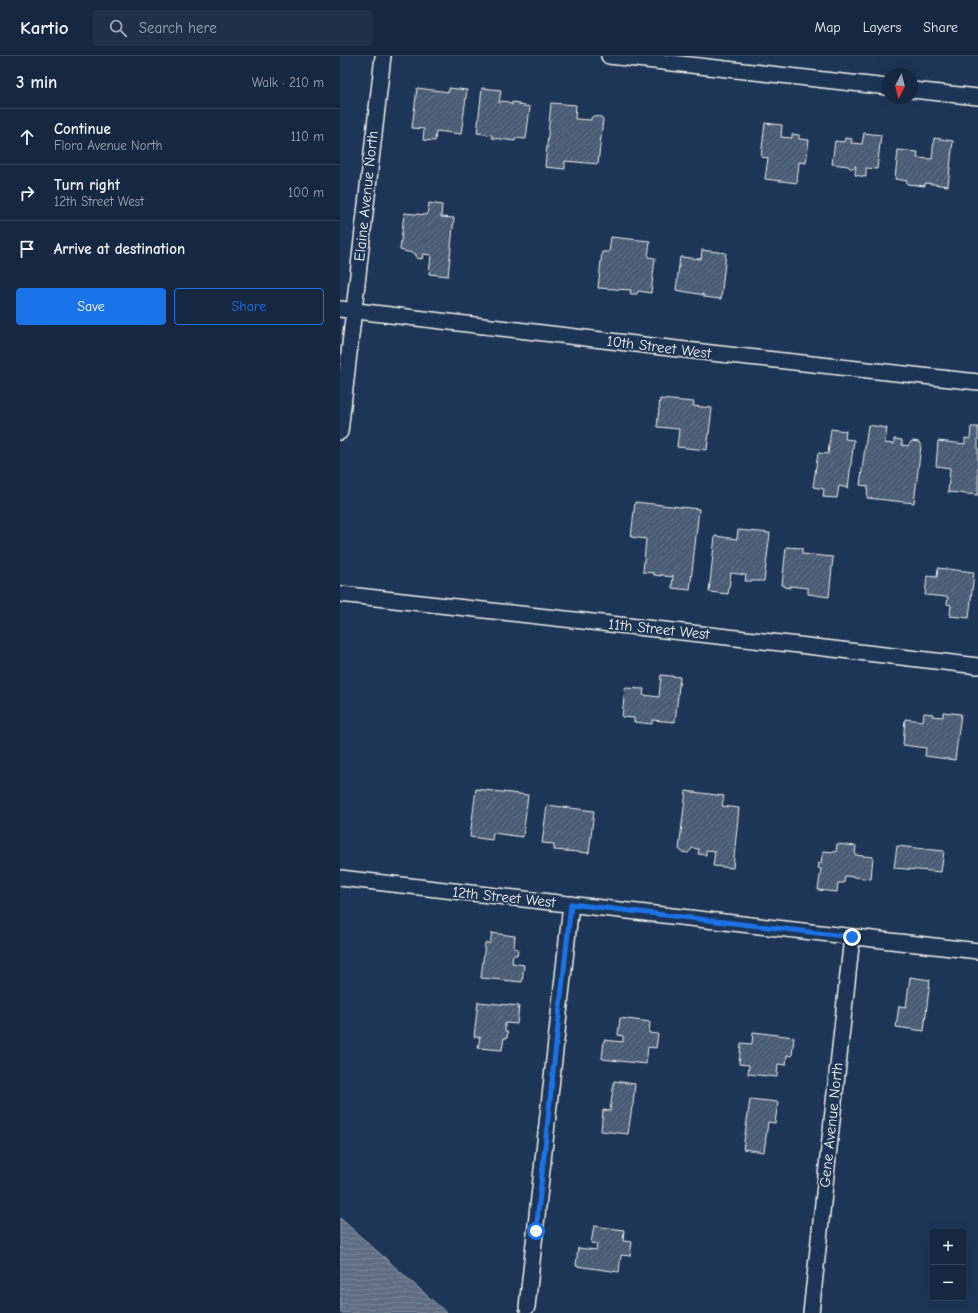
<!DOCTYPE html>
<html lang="en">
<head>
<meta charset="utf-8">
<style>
	body { margin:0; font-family:"Comic Neue",sans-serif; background:#1f3048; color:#f1f3f6 }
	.controls { position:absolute; right:12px; bottom:12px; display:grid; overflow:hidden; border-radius:4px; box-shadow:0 4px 16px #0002 }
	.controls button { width:36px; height:36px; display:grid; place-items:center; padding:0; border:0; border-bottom:1px solid #35445a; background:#162841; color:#f1f3f6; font:20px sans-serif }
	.compass { position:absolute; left:542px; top:12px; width:36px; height:36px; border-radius:50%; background:#162841; box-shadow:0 4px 16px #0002; rotate:187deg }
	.stop { position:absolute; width:12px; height:12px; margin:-9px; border:3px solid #1a73e8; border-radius:50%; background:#fff }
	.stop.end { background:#1a73e8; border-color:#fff; box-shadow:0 1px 4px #0008 }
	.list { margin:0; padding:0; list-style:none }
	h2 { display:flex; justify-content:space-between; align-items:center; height:52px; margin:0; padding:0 16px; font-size:17px }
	h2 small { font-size:13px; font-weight:400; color:#9ea6b1 }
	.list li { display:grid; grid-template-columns:26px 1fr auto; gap:12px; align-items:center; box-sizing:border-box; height:56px; padding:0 16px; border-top:1px solid #35445a }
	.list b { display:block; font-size:15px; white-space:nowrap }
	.list p { margin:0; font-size:13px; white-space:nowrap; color:#9ea6b1 }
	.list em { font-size:13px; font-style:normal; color:#9ea6b1 }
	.actions { display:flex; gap:8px; padding:12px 16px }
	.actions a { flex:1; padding:9px 0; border:1px solid #1a73e8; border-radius:4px; text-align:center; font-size:14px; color:#1a73e8 }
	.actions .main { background:#1a73e8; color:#fff }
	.icon { flex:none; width:22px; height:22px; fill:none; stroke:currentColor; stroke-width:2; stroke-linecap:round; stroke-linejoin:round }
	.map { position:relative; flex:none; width:638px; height:1257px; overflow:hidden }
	header { display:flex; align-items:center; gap:24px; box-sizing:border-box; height:56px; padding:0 20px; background:#162841; border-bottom:1px solid #35445a }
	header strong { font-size:19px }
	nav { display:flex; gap:22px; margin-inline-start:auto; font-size:14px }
	.search { width:280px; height:36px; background:#1f3048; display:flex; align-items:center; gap:10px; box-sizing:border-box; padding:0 14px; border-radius:4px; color:#9ea6b1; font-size:15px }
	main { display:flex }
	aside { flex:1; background:#162841 }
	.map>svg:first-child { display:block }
	.water { fill:url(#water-rules); stroke:#9aa2ab }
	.building { fill:url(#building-hatch); stroke:#f4f1e8 }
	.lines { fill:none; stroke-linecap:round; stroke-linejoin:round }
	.street-casing { stroke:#f4f1e8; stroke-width:18 }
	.street { stroke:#1d3557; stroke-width:15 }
	.route { stroke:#1a73e8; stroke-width:5 }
	.labels { text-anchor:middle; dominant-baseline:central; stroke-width:3.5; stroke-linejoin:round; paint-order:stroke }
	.street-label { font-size:15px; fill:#f4f1e8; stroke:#1d3557 }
</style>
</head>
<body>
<header>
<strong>Kartio</strong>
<div class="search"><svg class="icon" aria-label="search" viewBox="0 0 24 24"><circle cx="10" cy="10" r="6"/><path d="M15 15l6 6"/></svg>Search here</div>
<nav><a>Map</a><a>Layers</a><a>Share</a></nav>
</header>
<main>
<aside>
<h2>3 min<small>Walk · 210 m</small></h2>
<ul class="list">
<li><svg class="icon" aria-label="ahead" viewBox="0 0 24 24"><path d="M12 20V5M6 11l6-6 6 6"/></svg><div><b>Continue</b><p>Flora Avenue North</p></div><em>110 m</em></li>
<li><svg class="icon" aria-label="right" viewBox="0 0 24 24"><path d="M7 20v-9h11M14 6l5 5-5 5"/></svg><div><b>Turn right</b><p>12th Street West</p></div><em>100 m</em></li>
<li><svg class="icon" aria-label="arrive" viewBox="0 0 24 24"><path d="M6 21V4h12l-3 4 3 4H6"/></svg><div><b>Arrive at destination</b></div></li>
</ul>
<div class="actions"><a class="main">Save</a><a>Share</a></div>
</aside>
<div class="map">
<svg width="638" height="1257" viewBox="0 0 638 1257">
	<defs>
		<pattern id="water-rules" width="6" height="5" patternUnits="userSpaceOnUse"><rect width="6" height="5" fill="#5e6d82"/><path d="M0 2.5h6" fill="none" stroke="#768294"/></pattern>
		<pattern id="building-hatch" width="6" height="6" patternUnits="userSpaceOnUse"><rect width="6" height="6" fill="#485b74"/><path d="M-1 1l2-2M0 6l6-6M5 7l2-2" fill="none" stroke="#637388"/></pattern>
	</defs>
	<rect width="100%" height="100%" fill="#1d3557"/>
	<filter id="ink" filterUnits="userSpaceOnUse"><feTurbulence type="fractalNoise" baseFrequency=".025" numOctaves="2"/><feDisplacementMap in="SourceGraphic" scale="8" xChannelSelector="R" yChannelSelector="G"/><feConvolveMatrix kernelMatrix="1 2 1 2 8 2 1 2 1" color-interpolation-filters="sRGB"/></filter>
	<g filter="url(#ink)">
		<!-- water -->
		<path class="water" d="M0,1162L101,1252L107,1257H0Z"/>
		<!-- building -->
		<path class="building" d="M77,32L109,36V32L127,34L121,78L96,75L95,85L83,84L84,73L72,72Z
			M142,32L161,34L159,47L162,45L168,46L172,49V46L179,47V49L190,51L186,83L175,82V85L152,82V79L137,77Z
			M211,47L236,49L235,63L251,64V62L253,60L261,61L263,63L258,108L225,105V113L205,111Z
			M425,67L442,69L441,81L452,82V78L459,79V83L469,84L466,107L459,106L457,127L425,123L428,102L421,101Z
			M524,77L541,79L537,113L526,112V121L515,119L516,110L513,112H510L508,110L492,108L495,85L504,86L505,82L512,83L511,87L522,88Z
			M594,82L613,85L608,130L585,127V130L567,128V125L555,123L558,94L578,96L577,102L592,103Z
			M89,147L102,149L101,161L114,162L108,220L89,218L91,199L83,198L82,203L76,202V198L60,194L64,157L87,159Z
			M271,181L310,185L308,201L315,202L311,237L298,235L297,238H290L291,234L258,232L262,196H269Z
			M362,194L386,197L381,243L364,241V239L336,234L340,201L361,203Z
			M320,343L354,346L353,350L372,352L367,394L337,391L339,373L317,371Z
			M528,369L547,372L545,387L554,388V383L562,384V389L568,390L569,388L572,385L579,386L581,390L574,447L527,442L528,430L520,429Z
			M631,371H638V439L608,436L610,412L596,410L598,385L625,388V382L630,383Z
			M491,373L506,375L505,383L514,384L508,432L499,430L497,442L483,441L484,433L473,431L478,397L488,398Z
			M295,446L359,453L350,534L332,532L333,519L331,521L325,520L321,518V520L314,519V517L303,516L306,483L291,481Z
			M398,474L430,477L424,525H405L406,519L391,517L388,538L369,536L375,480L397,483Z
			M446,491L462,492V498L493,501L489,541L468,538V532L450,530V532L445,531V530L442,529Z
			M598,512L634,516L629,562L610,560L611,549L607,548L608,541L585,539L587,520L597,521Z
			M321,619L340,621L335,666L312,664V668L294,666V662L282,661L285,632L304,633L303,639L319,641Z
			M603,656L621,658L615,704L585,700L586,692L563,689L565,663L583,665L584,657L593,658L592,660L603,661Z
			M136,733L188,739L183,781L153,777L152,784L130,781Z
			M346,735L384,740L382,750L399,752L393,812L373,810L375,795L366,794V799L358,798L359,793L352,792L351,794L348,797L342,796L339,793Z
			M207,749L254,755L249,797L214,794V788L202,787Z
			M497,788L516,790L515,799L533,801L531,823L505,820L504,827H498L497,836L478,834L481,813L478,812L479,807H481L483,795L496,796Z
			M557,790L604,795L601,816L554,812Z
			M152,877L175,880L174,892L178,893L177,899H173L172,907L184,909L182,926L141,922L145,887H150Z
			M570,921L590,924L584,975L556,971L559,950L566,951Z
			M138,946L179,950L177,968L165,967V975L168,976L167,982H164L162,994L138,992L140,981H134Z
			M280,962L310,966L309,977L318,978L316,992L308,991L306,1008L262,1003L264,984L283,986V980L278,979Z
			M413,976L454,981L452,1000L447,999L446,1009L438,1008L437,1021L408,1018L409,1009L399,1008L401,987L412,988Z
			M274,1025L295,1028L293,1049L292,1051L288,1078L261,1075L263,1054L270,1055Z
			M410,1043L438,1046L435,1067L428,1066L424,1096L403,1093Z
			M254,1170L284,1174L283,1185L292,1186L290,1200L281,1199L279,1216L236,1210L238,1192L256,1194L257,1188L251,1187Z"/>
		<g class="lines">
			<defs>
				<path id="street" d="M269,0L548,31
					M572,34L638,41
					M0,253L380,298L638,326
					M0,376L43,0
					M0,538L450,588L638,610
					M0,822L638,895
					M187,1251L231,848
					M471,1257L512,881"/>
			</defs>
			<!-- street casing -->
			<use href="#street" class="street-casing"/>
			<!-- street -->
			<use href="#street" class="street"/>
		</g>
	</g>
	<g class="lines" filter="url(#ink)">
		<!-- route -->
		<path class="route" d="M196,1175L231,848L512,881"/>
	</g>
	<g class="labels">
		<!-- street labels -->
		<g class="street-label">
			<text transform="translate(26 140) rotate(-84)">Elaine Avenue North</text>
			<text transform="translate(319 291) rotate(7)">10th Street West</text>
			<text transform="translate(319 573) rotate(6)">11th Street West</text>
			<text transform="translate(164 841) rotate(6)">12th Street West</text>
			<text transform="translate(491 1069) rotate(-84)">Gene Avenue North</text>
		</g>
	</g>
</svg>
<div class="controls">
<button>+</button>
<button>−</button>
</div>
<svg class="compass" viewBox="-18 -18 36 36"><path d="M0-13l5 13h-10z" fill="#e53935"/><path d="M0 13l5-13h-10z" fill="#9ea6b1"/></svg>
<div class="stop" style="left:196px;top:1175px"></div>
<div class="stop end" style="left:512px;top:881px"></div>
</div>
</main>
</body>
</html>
